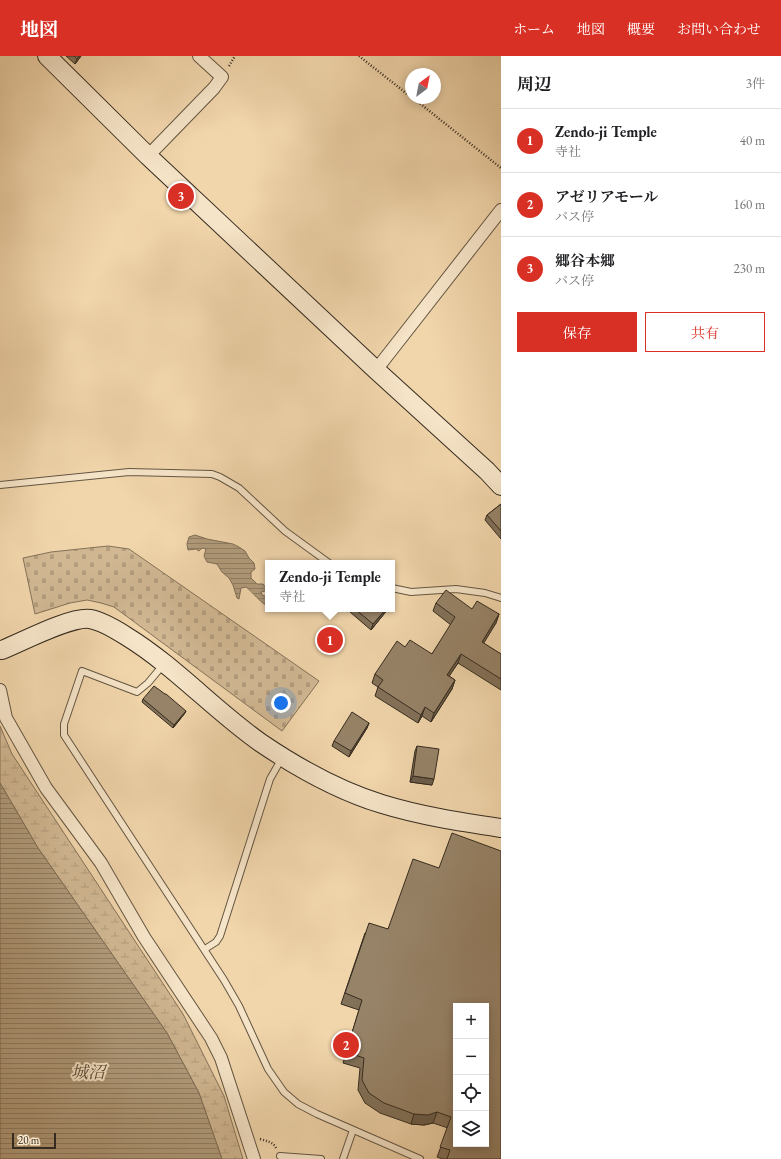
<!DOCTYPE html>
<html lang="ja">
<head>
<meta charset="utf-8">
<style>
	body { margin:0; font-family:"EB Garamond","Noto Serif JP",serif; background:#f2f2f2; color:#202124 }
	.controls { position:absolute; right:12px; bottom:12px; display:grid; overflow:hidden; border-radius:0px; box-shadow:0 2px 10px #0003 }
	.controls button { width:36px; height:36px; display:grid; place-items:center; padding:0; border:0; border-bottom:1px solid #e0e0e0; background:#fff; color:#202124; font:20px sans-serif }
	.compass { position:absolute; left:405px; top:12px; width:36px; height:36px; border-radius:50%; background:#fff; box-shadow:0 2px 10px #0003; rotate:32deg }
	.scale { position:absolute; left:12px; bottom:10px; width:44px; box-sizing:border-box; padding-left:4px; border:2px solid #352b1f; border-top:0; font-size:11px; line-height:14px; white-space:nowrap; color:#352b1f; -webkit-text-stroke:3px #f6e4c8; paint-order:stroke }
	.you { position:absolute; left:281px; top:647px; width:14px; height:14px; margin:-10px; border:3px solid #fff; border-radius:50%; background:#1a73e8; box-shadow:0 0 0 6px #1a73e833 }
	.badge { display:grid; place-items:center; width:26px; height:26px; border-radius:50%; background:#d93025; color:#fff; font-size:13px; font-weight:700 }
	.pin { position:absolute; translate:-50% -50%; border:2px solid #fff; box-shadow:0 1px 4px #0006 }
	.popup { position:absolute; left:265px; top:504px; width:130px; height:52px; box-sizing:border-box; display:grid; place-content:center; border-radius:0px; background:#fff; filter:drop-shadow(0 1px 3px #0005); font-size:13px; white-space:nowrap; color:#757577 }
	.popup b { font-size:15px; color:#202124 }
	.popup::after { content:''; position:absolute; left:50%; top:100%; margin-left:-8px; border:8px solid transparent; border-top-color:#fff }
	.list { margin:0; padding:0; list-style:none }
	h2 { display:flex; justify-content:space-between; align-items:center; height:52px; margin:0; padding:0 16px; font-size:17px }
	h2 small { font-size:13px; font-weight:400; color:#757577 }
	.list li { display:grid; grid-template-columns:26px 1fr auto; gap:12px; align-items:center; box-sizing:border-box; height:64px; padding:0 16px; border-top:1px solid #e0e0e0 }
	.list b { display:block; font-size:15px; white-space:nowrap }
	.list p { margin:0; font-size:13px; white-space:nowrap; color:#757577 }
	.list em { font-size:13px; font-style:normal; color:#757577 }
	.actions { display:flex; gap:8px; padding:12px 16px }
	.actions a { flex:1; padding:9px 0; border:1px solid #d93025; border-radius:0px; text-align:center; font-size:14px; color:#d93025 }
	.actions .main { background:#d93025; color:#fff }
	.icon { flex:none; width:22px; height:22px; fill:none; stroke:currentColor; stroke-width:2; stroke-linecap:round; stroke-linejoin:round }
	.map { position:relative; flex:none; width:501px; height:1103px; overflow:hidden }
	header { display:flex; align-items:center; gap:24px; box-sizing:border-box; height:56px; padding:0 20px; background:#d93025; color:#fff }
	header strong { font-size:19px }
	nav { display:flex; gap:22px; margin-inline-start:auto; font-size:14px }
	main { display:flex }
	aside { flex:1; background:#fff }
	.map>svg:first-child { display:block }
	.wetland { fill:url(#wetland-marsh); stroke:#837259 }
	.cemetery { fill:url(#cemetery-stones); stroke:#837259 }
	.water { fill:url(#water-rules); stroke:#7f6e56 }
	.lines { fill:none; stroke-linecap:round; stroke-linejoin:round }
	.lane-casing { stroke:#645642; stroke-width:8 }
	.street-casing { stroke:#645642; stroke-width:14 }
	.secondary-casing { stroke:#352b1f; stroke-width:20 }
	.path { stroke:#352b1f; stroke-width:2.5; stroke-dasharray:1 2; stroke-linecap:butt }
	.lane { stroke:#f6e4c8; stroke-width:6 }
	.street { stroke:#f6e4c8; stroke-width:12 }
	.secondary { stroke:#f6e4c8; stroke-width:18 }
	.wall { fill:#827159; stroke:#352b1f }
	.shaded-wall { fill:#6a5c49; stroke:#352b1f }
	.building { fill:#978368; stroke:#352b1f; fill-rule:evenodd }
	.labels { text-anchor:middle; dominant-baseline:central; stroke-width:4; stroke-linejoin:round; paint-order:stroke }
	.water-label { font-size:17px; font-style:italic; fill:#5a4d3b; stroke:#f6e4c8 }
</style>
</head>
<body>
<header>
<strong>地図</strong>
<nav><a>ホーム</a><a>地図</a><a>概要</a><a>お問い合わせ</a></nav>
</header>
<main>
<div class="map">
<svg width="501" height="1103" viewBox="0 0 501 1103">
	<defs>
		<pattern id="wetland-marsh" width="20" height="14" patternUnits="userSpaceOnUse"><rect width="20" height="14" fill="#d1b893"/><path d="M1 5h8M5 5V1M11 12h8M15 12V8" fill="none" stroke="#b49e7e"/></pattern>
		<pattern id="cemetery-stones" width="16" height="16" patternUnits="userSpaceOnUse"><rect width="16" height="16" fill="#d1b893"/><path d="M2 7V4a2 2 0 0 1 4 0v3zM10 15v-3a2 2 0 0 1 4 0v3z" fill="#b49e7e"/></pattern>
		<pattern id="water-rules" width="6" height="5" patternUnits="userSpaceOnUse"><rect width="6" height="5" fill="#b19b7b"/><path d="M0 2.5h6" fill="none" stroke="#917f64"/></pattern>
	</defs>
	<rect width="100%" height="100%" fill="#f1d5ab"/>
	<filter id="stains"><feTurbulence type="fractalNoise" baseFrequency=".005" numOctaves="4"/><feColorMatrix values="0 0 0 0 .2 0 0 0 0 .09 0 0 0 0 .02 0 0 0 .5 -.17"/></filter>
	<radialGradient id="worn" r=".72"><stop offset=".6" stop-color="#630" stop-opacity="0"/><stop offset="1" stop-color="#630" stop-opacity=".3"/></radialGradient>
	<!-- wetland -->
	<path class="wetland" d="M0,670L12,698L183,958L224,1040L243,1103H222L199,1037L167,977L38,792L0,727Z"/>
	<!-- cemetery -->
	<path class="cemetery" d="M108,490L129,493L319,625L282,675L114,551L101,547L87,544L70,547L35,558L23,502L51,496Z"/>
	<!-- water -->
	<path class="water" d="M195,479L207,483L233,488L239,491L245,495L249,502L254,507L255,513L251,516V522L257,528H263L267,533L265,535L261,536L262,539L268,541V550C259,546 254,537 246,531L241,532L239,543L237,542L233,529L229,522L222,516L217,508L207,506L204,500L206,493L202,492L199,495L196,493L188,494L187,488L189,481Z
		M0,727L38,792L167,977L199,1037L222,1103H0Z"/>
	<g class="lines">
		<defs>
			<path id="lane" d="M0,429L129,416L212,418L220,421L239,432L285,475L329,507
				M392,532L411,536L456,533L485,537L501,542
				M163,609L148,627L137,636L82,615L64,668V679L224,924L239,950L268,1013L284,1036L298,1048L317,1058L420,1103
				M205,893L216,886L220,880L270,723L282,702
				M280,1100L321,1103
				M343,1103L353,1074"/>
			<path id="street" d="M148,100L214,32L222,21L199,0
				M376,314L501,154
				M0,634L6,662L46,732L101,807L144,881L211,982L221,1002L254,1103"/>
			<path id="secondary" d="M47,0L148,100L376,314L487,415L501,430
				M2,594C22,586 71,560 90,563C102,565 115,573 126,580C175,610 214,654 261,687C298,712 339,735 382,748C421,760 461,766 501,772"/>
		</defs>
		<!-- lane casing -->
		<use href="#lane" class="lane-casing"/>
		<!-- street casing -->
		<use href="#street" class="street-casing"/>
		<!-- secondary casing -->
		<use href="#secondary" class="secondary-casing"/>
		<!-- path -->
		<path class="path" d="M359,0L411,41
			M229,10L235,0
			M413,42L501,112
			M260,1083C267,1085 273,1086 276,1092"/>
		<!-- lane -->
		<use href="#lane" class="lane"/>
		<!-- street -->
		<use href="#street" class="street"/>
		<!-- secondary -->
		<use href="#secondary" class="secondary"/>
	</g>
	<!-- wall -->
	<path class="wall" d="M66,0H81L75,8Z
		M501,448V483L485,464L487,459Z
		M436,547L499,558L496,567L483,587L501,598V634L458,607L449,620L455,624L452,633L431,666L422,660L418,667L375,640L378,631L372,627L375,618L405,591L432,598L451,569L433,555Z
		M351,553H388L371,574L350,556Z
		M143,643L185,657L173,672L142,646Z
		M369,667L367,672L349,701L332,690L334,685Z
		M417,690L432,729L410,726L415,695Z
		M388,873L501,1103H442L437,1101L448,1072L433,1067L424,1069L411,1068L380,1057L365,1047L358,1034L360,1012L343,1007L359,954L341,948L365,877Z"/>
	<!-- shaded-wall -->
	<path class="shaded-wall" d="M79,0H81L75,8L77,3Z
		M386,553H388L371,574L373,568Z
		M499,558L496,567L479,595L482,586Z
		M461,598L458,607L444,628L447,619Z
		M455,624L452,633L431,666L434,657Z
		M425,651L422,660L418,667L421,659Z
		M186,655L185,657L173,672L174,669Z
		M369,667L367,672L349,701L351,695Z
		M413,720L434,723L432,729L410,726Z
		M437,1056L433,1067L424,1069L411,1068L414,1058Z"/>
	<!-- building -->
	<path class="building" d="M74,0H79L77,3Z
		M501,448V475L487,459Z
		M446,534L472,553L477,545L499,558L482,586L501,598V623L461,598L447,619L455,624L434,657L425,651L421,659L378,631L383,624L375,618L397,585L405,591L410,584L432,598L455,561L436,547Z
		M355,553H386L373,568Z
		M154,630L165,638H166L186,655L174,669L143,643Z
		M352,656L369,667L351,695L334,685Z
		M417,690L439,693L434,723L413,720Z
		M452,777L501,795V1103H447L450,1094L440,1091L451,1061L437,1056L428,1059L414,1058L384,1047L369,1037L362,1024L364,1002L346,996L362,944L345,937L369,867L388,873L413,803L439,812ZM456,950H486V1088H456Z"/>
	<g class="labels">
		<!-- water labels -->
		<g class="water-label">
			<text x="88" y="1016">城沼</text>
		</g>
	</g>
	<rect width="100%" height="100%" filter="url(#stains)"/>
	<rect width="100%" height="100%" fill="url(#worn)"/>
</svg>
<div class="controls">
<button>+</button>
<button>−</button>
<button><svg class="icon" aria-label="locate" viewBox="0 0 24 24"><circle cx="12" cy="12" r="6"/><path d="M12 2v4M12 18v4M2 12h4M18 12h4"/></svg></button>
<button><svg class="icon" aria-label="layers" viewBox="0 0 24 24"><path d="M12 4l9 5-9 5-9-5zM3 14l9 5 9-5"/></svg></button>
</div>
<svg class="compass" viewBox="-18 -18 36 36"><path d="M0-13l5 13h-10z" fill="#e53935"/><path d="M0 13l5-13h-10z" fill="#757577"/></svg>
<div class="scale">20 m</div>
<div class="you"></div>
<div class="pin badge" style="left:330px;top:584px">1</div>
<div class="popup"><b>Zendo-ji Temple</b>寺社</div>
<div class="pin badge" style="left:346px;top:989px">2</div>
<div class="pin badge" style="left:181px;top:140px">3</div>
</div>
<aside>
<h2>周辺<small>3件</small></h2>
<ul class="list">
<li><span class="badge">1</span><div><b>Zendo-ji Temple</b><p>寺社</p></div><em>40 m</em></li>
<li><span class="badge">2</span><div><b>アゼリアモール</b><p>バス停</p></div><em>160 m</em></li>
<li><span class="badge">3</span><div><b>郷谷本郷</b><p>バス停</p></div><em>230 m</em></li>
</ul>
<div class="actions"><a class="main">保存</a><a>共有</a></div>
</aside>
</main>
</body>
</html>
